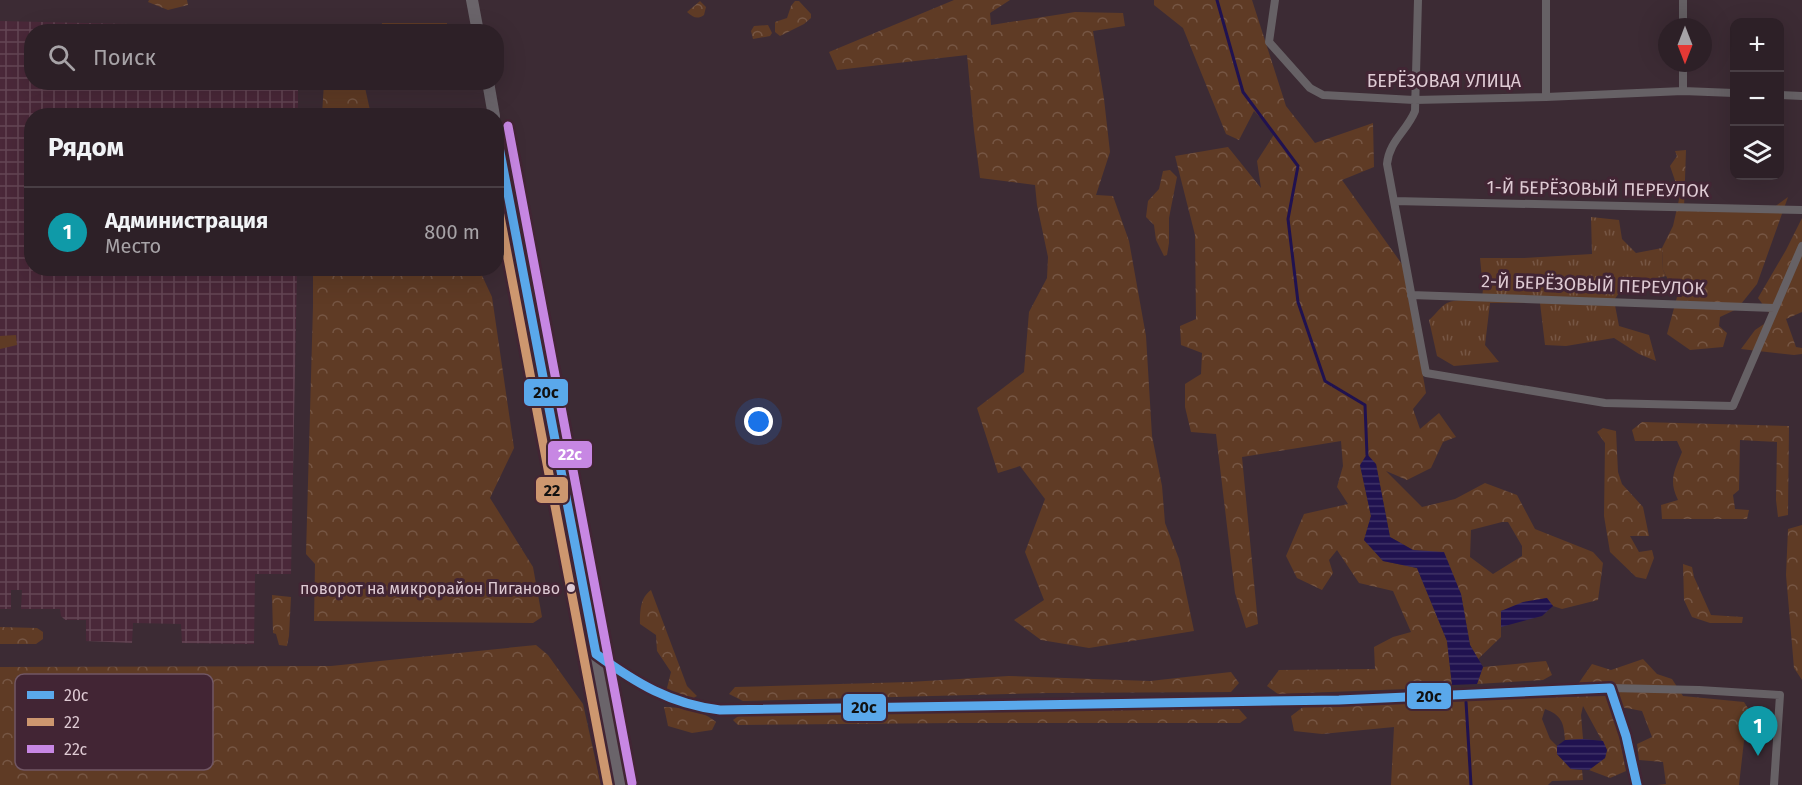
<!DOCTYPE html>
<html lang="ru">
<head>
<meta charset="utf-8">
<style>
	body { margin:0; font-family:"Fira Sans",sans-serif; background:#35282f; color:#f1f3f6 }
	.controls { position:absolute; right:18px; top:18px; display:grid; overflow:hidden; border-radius:12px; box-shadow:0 6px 24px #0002 }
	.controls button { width:54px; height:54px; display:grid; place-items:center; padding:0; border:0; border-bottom:2px solid #483e44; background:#2d2027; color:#f1f3f6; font:30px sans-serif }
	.compass { position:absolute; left:1658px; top:18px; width:54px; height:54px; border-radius:50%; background:#2d2027; box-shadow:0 6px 24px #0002; rotate:180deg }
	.you { position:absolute; left:759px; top:422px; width:21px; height:21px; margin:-15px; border:4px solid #fff; border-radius:50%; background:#1a73e8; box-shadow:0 0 0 9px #1a73e833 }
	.badge { display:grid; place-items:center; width:39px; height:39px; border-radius:50%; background:#b45309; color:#fff; font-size:20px; font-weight:700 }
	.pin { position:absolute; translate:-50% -50px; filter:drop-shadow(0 2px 3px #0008) }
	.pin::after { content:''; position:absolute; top:32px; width:21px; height:18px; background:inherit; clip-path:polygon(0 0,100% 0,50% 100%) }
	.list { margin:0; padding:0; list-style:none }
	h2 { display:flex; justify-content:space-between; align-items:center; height:78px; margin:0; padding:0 24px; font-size:26px }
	h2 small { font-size:20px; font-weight:400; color:#a7a3a7 }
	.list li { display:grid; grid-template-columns:39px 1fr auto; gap:18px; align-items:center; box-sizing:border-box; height:90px; padding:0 24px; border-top:2px solid #483e44 }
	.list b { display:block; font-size:22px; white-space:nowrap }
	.list p { margin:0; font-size:20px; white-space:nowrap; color:#a7a3a7 }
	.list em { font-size:20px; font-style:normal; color:#a7a3a7 }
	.icon { flex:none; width:33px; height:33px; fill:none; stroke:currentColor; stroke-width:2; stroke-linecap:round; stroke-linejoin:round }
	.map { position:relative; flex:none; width:1802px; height:785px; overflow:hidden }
	.search { position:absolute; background:#2d2027; box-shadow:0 6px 24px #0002; left:24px; top:24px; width:480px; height:66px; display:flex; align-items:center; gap:15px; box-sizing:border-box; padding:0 21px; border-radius:24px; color:#a7a3a7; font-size:22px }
	.panel { position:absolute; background:#2d2027; box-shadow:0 6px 24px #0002; left:24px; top:108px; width:480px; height:168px; border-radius:24px }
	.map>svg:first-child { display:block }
	.industrial { fill:url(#industrial-grid) }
	.grass { fill:url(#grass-tufts) }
	.forest { fill:url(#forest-crowns); fill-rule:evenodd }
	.water { fill:url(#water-rules) }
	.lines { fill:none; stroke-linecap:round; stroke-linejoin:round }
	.stream { stroke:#201250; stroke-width:3 }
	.street { stroke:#666165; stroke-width:8 }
	.secondary { stroke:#6a646a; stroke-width:12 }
	.bus-1-casing { stroke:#422534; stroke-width:14 }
	.bus-2-casing { stroke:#422534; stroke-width:14 }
	.bus-3-casing { stroke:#422534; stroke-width:14 }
	.bus-1 { stroke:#5aa8eb; stroke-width:9 }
	.bus-2 { stroke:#cd976f; stroke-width:9 }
	.bus-3 { stroke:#c787e3; stroke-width:9 }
	.bus-dot { fill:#dfcbd4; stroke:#422534; stroke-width:2 }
	.labels { text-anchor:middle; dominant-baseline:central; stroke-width:6; stroke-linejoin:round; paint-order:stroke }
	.bus-label { font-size:16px; fill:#dfcbd4; stroke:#422534; text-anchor:end }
	.street-label { font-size:18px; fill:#dfcbd4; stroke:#422534 }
	.key { fill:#422534; stroke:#715764; stroke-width:1.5 }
	.key-label { font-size:16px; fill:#dfcbd4 }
	.line-badge { stroke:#422534; stroke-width:2 }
	.badge-label { font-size:16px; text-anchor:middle; font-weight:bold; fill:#fff }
	.pale-badge-label { font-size:16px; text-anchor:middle; font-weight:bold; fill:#111 }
</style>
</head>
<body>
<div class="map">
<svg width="1802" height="785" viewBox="0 0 1802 785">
	<defs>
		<pattern id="industrial-grid" width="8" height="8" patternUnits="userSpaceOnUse" patternTransform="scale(1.5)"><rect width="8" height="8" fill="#4a2839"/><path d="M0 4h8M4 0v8" fill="none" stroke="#644655"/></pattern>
		<pattern id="grass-tufts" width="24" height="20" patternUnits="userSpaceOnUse" patternTransform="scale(1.5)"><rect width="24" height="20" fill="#5f3b25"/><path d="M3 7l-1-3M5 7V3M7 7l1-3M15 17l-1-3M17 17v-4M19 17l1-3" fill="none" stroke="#765644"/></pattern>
		<pattern id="forest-crowns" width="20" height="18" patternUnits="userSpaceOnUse" patternTransform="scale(1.5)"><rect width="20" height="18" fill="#5f3b25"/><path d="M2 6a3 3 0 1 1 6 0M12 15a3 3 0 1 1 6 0" fill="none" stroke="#765644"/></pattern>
		<pattern id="water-rules" width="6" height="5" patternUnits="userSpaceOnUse" patternTransform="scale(1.5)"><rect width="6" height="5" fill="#201250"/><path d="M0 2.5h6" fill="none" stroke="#403368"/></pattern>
	</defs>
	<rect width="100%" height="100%" fill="#3c2b34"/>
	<!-- industrial -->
	<path class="industrial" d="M0,21L299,28V32H32V82L298,83V115L32,116V268L297,269L291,574H255L254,644L182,643L181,624L133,623L132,643L86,641V620H65L61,616L60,609H21L22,590H11V609H0Z"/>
	<!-- grass -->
	<path class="grass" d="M1591,217L1619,220L1622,239L1636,253L1662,248L1663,270L1666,276L1625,285L1614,300L1619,326L1649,335L1656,361L1639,354L1614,338L1566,346L1545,345L1540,303H1490L1485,345L1499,362L1454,366L1437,356L1429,320C1434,316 1442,305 1447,303C1457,298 1471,302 1482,298L1483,289L1480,258H1524L1592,254Z"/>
	<!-- forest -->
	<path class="forest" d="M149,0H187L188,5L168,10L148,2Z
		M954,0H1010L990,13L991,25L1075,12L1123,13L1125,26L1093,31L1104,99L1110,152L1096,195L1113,196L1129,241L1146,336L1152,436L1162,486L1165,523L1179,559L1194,631L1089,648L1041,640L1014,620L1044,600L1025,552L1045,499L1020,466L998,473L977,408L1024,372L1029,312L1047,278L1048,257L1037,205L1035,185L980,178L974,131L967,55L837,70L829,52Z
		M1154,0H1252L1286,106L1315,143L1373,123L1374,167L1342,180L1404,267L1426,393L1413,409L1420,429L1439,413L1456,437L1443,442L1431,468L1407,480L1386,471L1422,507L1455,499L1485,483L1517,495L1535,529L1593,552L1603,563L1598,600L1562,609L1553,606L1546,598L1501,611V637L1478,659L1470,645L1461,594L1413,550L1390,537L1376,464L1360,465L1371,516L1364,540L1383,561L1417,568L1447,641L1452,685L1432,688L1278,694L1267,686L1279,670L1375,669L1374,647L1393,637L1411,632L1393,591L1359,583L1337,550L1329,560L1333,573L1322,590L1297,578L1286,556L1304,514L1348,504L1337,487L1343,466L1341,441L1242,457L1258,624L1246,628L1235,593L1216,434L1191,432L1185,407V384L1201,374L1202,353L1181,345L1180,326L1196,319L1195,235L1175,156L1228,147L1261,188L1257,161L1275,133L1254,111L1239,140L1226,134L1183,28L1154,5ZM1502,522H1508L1522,546V556L1493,574L1470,557L1471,530Z
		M700,1L706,7L704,15C697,20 693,17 687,12Z
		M795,1H799L811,14V18L804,24L780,36L775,32V22L787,18L791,6Z
		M382,23H447V31H381Z
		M768,25L772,33L770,36L753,39L751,31L754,26Z
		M324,83H364L371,115H322Z
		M1686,150L1684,208H1773L1788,197L1757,284L1737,309L1720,317L1719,326L1727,333L1723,347L1690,350L1667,334L1677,297L1663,270L1662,248L1673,226L1680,195L1670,166L1677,156L1675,151Z
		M1170,170L1177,177L1169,218V243L1167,255L1164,256L1156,240L1154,225L1146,217L1148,201L1159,189L1163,171Z
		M1802,218V312L1786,319L1796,347L1802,348V354L1794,355L1741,349L1755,330L1773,318L1758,298L1786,250Z
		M317,269H479L492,297L514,448L490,498L533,567L542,617L533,623L314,621L315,564L306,554L313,306V273Z
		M16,335L17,345L0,349V336Z
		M1642,422L1789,426L1788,515L1778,517L1776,500L1777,442L1740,440L1739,490L1733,495L1735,509L1749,510L1747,519H1662L1661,505L1678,500C1668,480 1675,470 1682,452L1677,441H1635L1632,430Z
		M1603,428L1616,431L1618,472L1622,484L1643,507L1649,536H1630L1639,552L1652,550L1654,558L1646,579L1636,577L1610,552L1604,516L1605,443L1597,432Z
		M1802,525V680L1794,668L1786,575L1788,529Z
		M1683,564L1692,567L1694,577L1711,615L1743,617L1742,623H1710L1692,617L1684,600Z
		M651,590L687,686L697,696L690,700L666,692L671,672L657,651L656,635L640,624C640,611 640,598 651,590Z
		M272,595L291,597L289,636L287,646L279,645L276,634L273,633Z
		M0,627L37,628L43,632V639L36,644H0Z
		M536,645L548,655L583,704L601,785H0V667L331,666Z
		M1643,659L1657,674L1672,679L1683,696L1744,702L1749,710L1763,725L1762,730L1745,732L1739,785H1657L1666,784L1663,762L1639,760L1637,744L1652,737L1642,711L1621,707L1612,684H1578L1592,664L1611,670Z
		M1546,661L1552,675L1543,680L1477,684L1483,667Z
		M1231,672L1239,683L1231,692L1047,693L743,701L729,694L735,687L909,682L1009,676L1150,681Z
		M1607,696L1618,730L1626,771L1610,778L1589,770L1605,758L1607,750L1583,706L1581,715L1583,739L1565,740C1564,722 1561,715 1545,709L1542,719L1550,739L1557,746V754L1571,769L1582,770L1583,780L1552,781L1548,785H1391L1394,727L1322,734L1294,731L1291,716L1303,707L1481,699Z
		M664,707C680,707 704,711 716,722L712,730L692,733L668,726Z
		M1239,709L1247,718L1240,723H956L738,725L733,720L744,712Z"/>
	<!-- water -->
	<path class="water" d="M1367,454L1376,464L1390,537L1413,550L1444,552L1461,594L1470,645L1483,667L1477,684L1452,685L1447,641L1417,568L1383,561L1364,540L1371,516L1360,465Z
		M1547,598L1553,606L1542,616L1501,627V611L1523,602Z
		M1583,739L1603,741L1607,750L1605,758L1589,770L1571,769L1557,754V746L1565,740Z"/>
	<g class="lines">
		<!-- stream -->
		<path class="stream" d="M1217,0L1243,92L1298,166L1288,219L1298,302L1325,381L1365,405L1367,455
			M1466,702L1471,785"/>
		<!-- street -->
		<path class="street" d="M1275,0L1269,42L1310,88L1323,95L1414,100L1546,97L1683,91L1734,93
			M1418,0L1415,111C1407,131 1389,141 1387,164L1426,373L1605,403L1733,406L1802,246
			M1546,0V97
			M1683,27V0
			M1683,91V63
			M1780,95L1802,96
			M1394,201L1802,210
			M1411,295L1774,308
			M596,654C625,675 656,697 692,706C701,708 711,709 720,710L1339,700L1610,688C1623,720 1632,751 1637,785
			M1610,688L1699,690L1780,695L1774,785"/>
		<!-- secondary -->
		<path class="secondary" d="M472,0L478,32
			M488,82L494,116
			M496,128L620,785"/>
		<defs>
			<path id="bus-1" d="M496,131L596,654
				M596,654C636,683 670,704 720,710L1339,700L1610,688L1626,736L1637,785"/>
			<path id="bus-2" d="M496,195L608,785"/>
			<path id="bus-3" d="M508,126L632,783"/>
		</defs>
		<!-- bus-1 casing -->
		<use href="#bus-1" class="bus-1-casing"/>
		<!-- bus-2 casing -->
		<use href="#bus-2" class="bus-2-casing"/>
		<!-- bus-3 casing -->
		<use href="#bus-3" class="bus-3-casing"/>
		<!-- bus-1 -->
		<use href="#bus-1" class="bus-1"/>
		<!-- bus-2 -->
		<use href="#bus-2" class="bus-2"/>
		<!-- bus-3 -->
		<use href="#bus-3" class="bus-3"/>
	</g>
	<!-- markers -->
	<circle class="bus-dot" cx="571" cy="588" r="5"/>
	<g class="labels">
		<!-- bus labels -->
		<g class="bus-label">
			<text x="560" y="588">поворот на микрорайон Пиганово</text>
		</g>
		<!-- street labels -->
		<g class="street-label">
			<text x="1444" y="81">БЕРЁЗОВАЯ УЛИЦА</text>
			<text transform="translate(1598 189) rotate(1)">1-Й БЕРЁЗОВЫЙ ПЕРЕУЛОК</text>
			<text transform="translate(1593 285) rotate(2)">2-Й БЕРЁЗОВЫЙ ПЕРЕУЛОК</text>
		</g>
	</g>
	<!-- legend -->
	<rect x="15" y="674" width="198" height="96" rx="9" class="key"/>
	<rect x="27" y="691" width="27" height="8" fill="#5aa8eb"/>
	<rect x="27" y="718" width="27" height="8" fill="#cd976f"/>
	<rect x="27" y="745" width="27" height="8" fill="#c787e3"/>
	<g class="key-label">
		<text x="64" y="701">20с</text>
		<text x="64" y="728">22</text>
		<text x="64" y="755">22c</text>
	</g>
	<g class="line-badge">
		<rect x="523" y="378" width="46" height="29" rx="6" fill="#5aa8eb"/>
		<rect x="547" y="440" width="46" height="29" rx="6" fill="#c787e3"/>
		<rect x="535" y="476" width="34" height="28" rx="6" fill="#cd976f"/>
		<rect x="1406" y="682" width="46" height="28" rx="6" fill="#5aa8eb"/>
		<rect x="842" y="693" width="45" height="29" rx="6" fill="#5aa8eb"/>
	</g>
	<g class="badge-label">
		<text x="570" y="460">22c</text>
	</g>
	<g class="pale-badge-label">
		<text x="546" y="398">20с</text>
		<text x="552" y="496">22</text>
		<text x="1429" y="702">20с</text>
		<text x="864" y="713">20с</text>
	</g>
</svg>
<div class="controls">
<button>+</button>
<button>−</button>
<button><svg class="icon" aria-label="layers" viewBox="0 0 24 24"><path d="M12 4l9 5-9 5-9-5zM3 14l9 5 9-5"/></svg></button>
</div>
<svg class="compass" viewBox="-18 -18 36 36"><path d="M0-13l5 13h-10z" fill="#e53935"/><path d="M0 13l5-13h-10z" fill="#a7a3a7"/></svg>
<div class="you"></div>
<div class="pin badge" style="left:1758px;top:756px;background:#0f9aa8">1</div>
<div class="search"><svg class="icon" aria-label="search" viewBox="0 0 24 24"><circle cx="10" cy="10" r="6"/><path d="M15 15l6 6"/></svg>Поиск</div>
<section class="panel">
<h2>Рядом<small></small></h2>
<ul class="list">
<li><span class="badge" style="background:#0f9aa8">1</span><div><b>Администрация</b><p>Место</p></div><em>800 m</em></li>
</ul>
</section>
</div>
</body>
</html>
